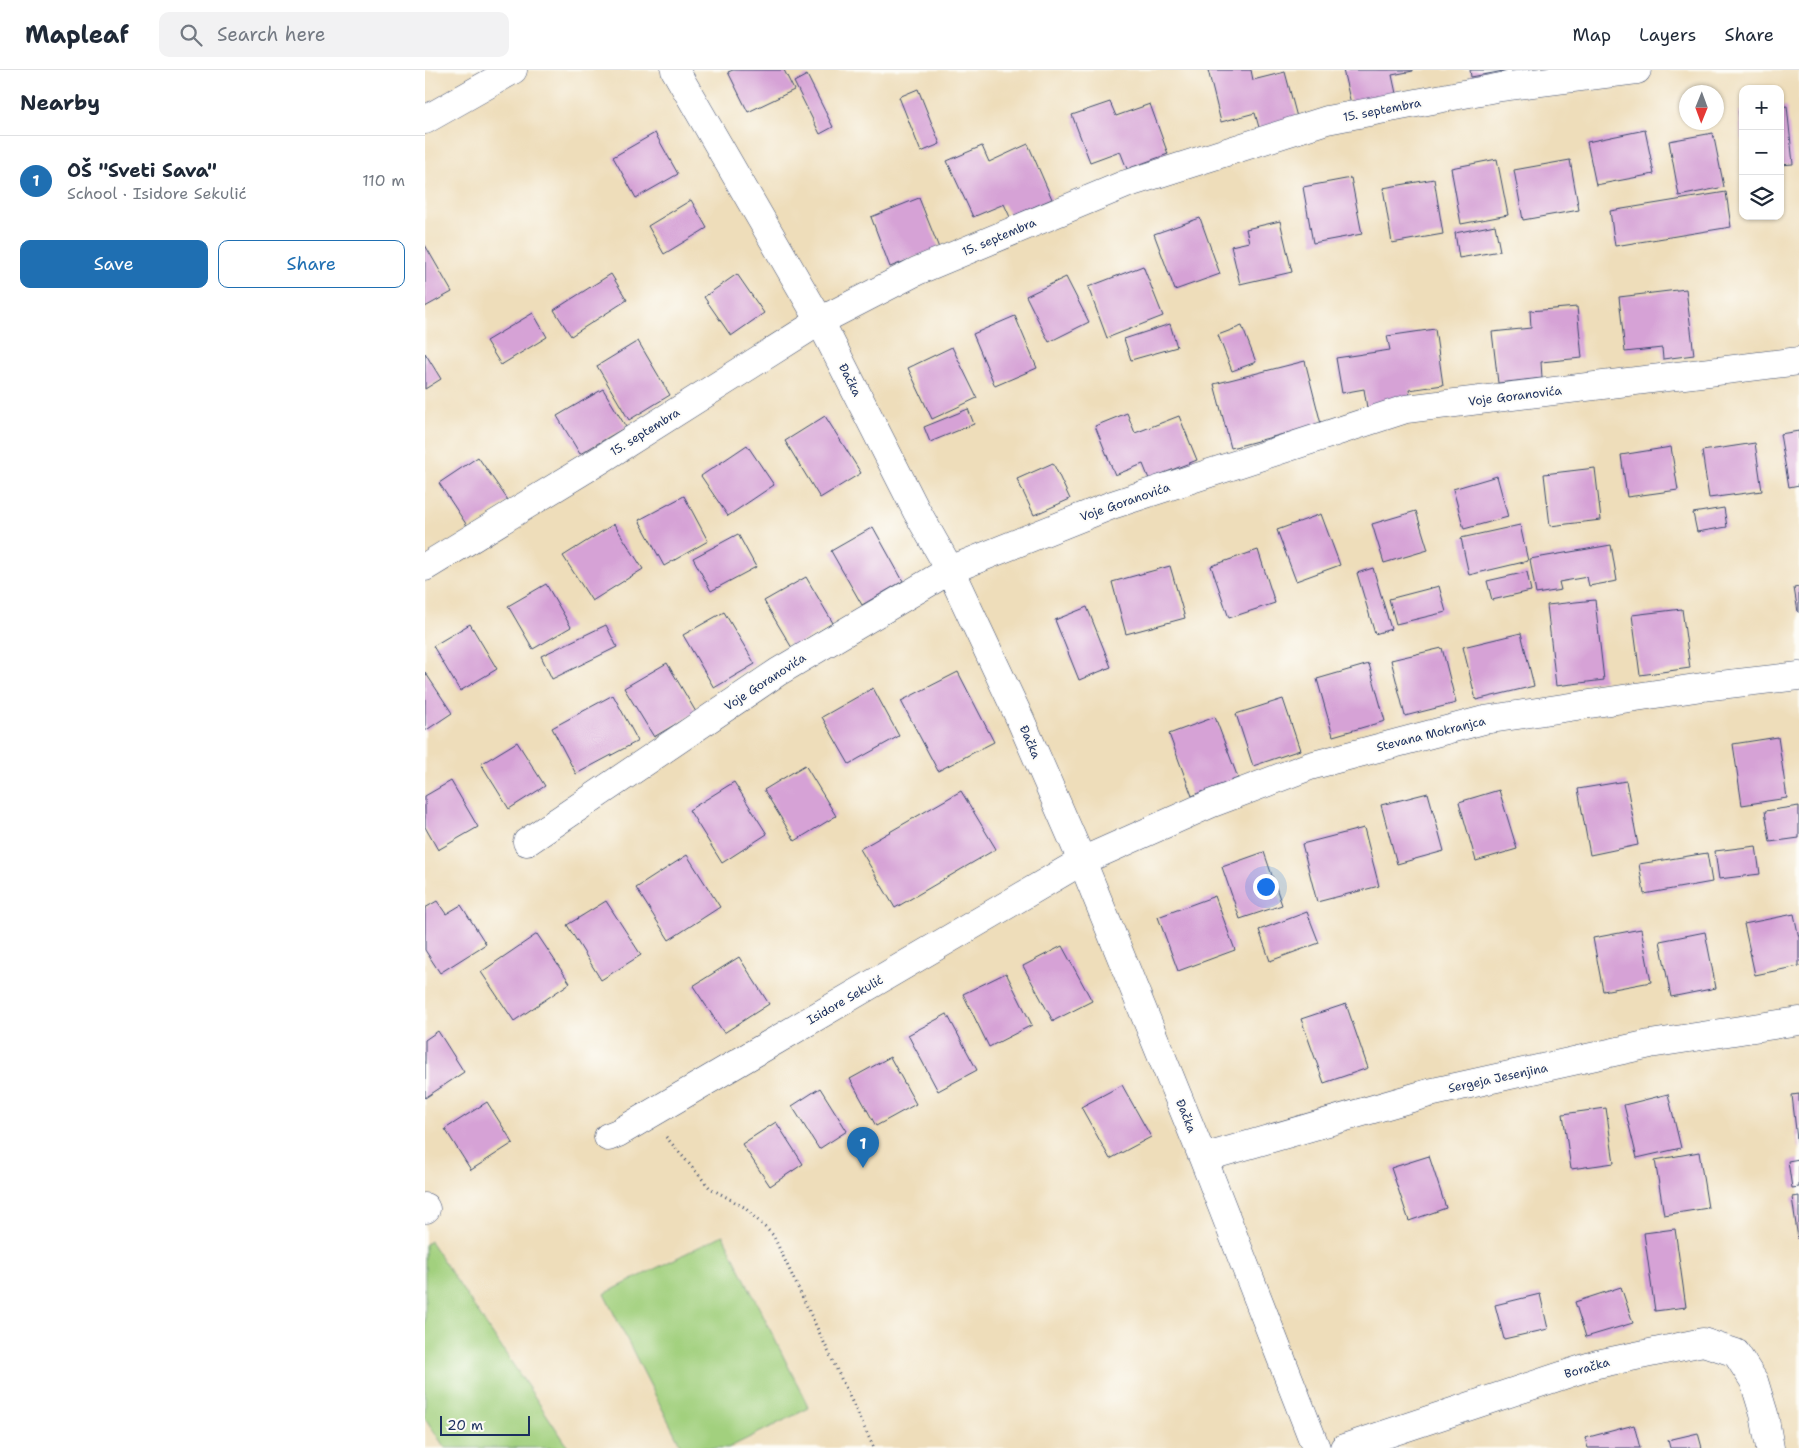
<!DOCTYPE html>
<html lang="en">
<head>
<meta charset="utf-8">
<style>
	body { margin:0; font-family:"Shantell Sans",sans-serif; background:#f2f2f3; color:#1f2937 }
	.controls { position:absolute; right:15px; top:15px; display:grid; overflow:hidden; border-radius:10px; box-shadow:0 1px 4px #0004 }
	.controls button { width:45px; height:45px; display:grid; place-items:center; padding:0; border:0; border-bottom:1px solid #e0e1e3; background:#fff; color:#1f2937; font:25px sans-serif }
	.compass { position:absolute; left:1254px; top:15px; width:45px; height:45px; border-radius:50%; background:#fff; box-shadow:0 1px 4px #0004; rotate:181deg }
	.scale { position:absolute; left:15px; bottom:12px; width:90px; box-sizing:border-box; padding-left:5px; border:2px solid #1b2f5e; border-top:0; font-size:14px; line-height:18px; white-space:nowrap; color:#1b2f5e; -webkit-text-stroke:4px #fdfcf7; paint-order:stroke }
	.you { position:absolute; left:840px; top:816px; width:18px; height:18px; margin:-12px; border:4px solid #fff; border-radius:50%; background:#1a73e8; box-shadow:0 0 0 8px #1a73e833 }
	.badge { display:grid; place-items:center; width:32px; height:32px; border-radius:50%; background:#1f6fb2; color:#fff; font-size:16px; font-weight:700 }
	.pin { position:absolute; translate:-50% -41px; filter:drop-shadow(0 1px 2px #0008) }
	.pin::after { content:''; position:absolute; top:26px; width:18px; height:15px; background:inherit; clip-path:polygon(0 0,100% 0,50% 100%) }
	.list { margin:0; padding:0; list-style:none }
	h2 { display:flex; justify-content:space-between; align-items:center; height:65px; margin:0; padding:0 20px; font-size:21px }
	h2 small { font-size:16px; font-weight:400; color:#747a83 }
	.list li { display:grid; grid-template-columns:32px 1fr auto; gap:15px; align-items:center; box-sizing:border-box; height:90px; padding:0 20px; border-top:1px solid #e0e1e3 }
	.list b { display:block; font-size:19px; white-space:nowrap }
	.list p { margin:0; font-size:16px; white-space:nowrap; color:#747a83 }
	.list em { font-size:16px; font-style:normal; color:#747a83 }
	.actions { display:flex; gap:10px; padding:15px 20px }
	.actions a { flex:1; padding:11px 0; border:1px solid #1f6fb2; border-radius:10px; text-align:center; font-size:18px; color:#1f6fb2 }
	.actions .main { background:#1f6fb2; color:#fff }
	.icon { flex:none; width:28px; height:28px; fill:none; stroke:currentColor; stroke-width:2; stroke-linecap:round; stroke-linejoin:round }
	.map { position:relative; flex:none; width:1374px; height:1378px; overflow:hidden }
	header { display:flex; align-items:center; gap:30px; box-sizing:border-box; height:70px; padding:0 25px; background:#fff; border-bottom:1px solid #e0e1e3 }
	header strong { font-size:24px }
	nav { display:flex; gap:28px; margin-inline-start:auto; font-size:18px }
	.search { width:350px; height:45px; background:#f2f2f3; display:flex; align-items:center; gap:12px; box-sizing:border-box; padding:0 18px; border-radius:10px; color:#747a83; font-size:19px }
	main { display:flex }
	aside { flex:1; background:#fff }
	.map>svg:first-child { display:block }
	.green { fill:#a2d07e; stroke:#5e806e }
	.building { fill:#d6a2d6 }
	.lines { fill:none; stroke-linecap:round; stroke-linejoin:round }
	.minor-casing { stroke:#3b496c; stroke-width:29 }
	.path { stroke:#3b496c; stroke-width:3; stroke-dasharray:1 4; stroke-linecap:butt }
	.minor { stroke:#fff; stroke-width:28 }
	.labels { text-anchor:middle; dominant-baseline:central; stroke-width:4; stroke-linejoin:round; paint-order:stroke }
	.street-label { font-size:12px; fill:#1b2f5e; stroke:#fdfcf7 }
</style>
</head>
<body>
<header>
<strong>Mapleaf</strong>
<div class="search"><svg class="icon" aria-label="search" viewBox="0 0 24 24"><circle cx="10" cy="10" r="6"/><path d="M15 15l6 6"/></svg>Search here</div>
<nav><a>Map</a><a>Layers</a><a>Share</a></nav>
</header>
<main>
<aside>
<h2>Nearby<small></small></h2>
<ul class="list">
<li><span class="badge">1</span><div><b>OŠ &quot;Sveti Sava&quot;</b><p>School · Isidore Sekulić</p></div><em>110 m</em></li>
</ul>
<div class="actions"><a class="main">Save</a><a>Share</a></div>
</aside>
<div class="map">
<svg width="1374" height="1378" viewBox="0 0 1374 1378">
	<rect width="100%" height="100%" fill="#fdfcf7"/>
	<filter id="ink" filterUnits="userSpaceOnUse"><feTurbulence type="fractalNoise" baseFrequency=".02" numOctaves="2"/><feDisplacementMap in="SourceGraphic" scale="10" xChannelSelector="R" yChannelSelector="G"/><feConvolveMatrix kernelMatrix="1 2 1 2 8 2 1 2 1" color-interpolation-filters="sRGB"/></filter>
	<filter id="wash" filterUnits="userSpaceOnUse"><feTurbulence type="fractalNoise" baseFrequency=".0096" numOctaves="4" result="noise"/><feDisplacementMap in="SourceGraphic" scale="20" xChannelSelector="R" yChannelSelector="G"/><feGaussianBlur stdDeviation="1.12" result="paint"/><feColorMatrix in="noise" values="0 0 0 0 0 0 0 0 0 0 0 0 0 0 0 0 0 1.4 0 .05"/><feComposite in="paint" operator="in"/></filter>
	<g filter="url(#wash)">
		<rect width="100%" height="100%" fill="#eeddba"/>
		<!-- green -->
		<path class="green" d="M298,1165L384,1338L303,1378H257L179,1224Z
			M5,1171L144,1378H20L0,1348V1175Z"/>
		<g id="blocks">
			<!-- building -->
			<path class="building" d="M308,0H359L369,20L323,42L303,2Z
				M783,0H826L828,10L860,2L873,51L835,61L830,43L796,52Z
				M918,0H988V1L967,5L972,28L927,38Z
				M1045,0H1079V1L1046,7Z
				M382,5L408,57L395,64L369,12Z
				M493,19L515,74L496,82L474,27Z
				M685,32L691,46L725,34L743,84L702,99L695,81L665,92L647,45Z
				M1362,36L1368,94L1355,95V37Z
				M1314,41H1318V70H1316Z
				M1220,60L1229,104L1171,115L1162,72Z
				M230,63L253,104L211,128L188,87Z
				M1288,63L1299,117L1254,126L1244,71Z
				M603,74L627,129L585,147L579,134L548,147L522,91L557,76L564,92Z
				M1072,89L1083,145L1036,154L1026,98Z
				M1145,90L1154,140L1098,150L1089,100Z
				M926,108L937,164L888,173L878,117Z
				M1009,109L1018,164L967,173L958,118Z
				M1301,122L1306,157L1190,176L1185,141Z
				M494,128L514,178L465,197L446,147Z
				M266,130L282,158L239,184L223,156Z
				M775,148L795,204L750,220L729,164Z
				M855,151L867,202L815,214L806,176L824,172L821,159Z
				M1070,155L1075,181L1034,188L1030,163Z
				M0,175L27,222L0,237Z
				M718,196L738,246L682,268L663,217Z
				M186,204L202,230L146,266L129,240Z
				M312,204L339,243L306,266L279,227Z
				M641,207L664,252L624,272L601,226Z
				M1261,219L1269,285L1238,289L1237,278L1200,282L1194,227Z
				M1152,237L1157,288L1116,292L1117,308L1073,313L1067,262L1106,258L1105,241Z
				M108,243L122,267L76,295L61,271Z
				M590,246L612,298L570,316L548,264Z
				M745,254L752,277L706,290L699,269Z
				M817,256L831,292L807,301L793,265Z
				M1010,259L1018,315L984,320L986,331L942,338L939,319L917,323L911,288L965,280L962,266Z
				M213,271L245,325L204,350L172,296Z
				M527,277L552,328L507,349L483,298Z
				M0,283L16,309L0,319Z
				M880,291L896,354L806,378L789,314Z
				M178,319L201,357L155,384L132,346Z
				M543,339L549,354L505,372L499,357Z
				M702,343L710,363L754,346L772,390L724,409L718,394L690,405L670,356Z
				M400,346L436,403L395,428L360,371Z
				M1374,361V415L1364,417L1355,364Z
				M1330,373L1337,421L1284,428L1277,381Z
				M322,375L349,415L303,446L276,406Z
				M1246,377L1253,420L1202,427L1196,385Z
				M53,387L83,430L43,457L14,413Z
				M628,393L645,429L609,445L592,409Z
				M1170,398L1176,450L1125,456L1119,404Z
				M1072,406L1083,447L1039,459L1028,419Z
				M259,426L283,471L239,496L214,450Z
				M1299,438L1302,457L1272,462L1268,443Z
				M991,441L1003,480L959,493L947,454Z
				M896,444L915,495L871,511L852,460Z
				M189,454L218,499L167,531L138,486Z
				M1095,455L1103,491L1044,505L1036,468Z
				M448,457L478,511L437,535L406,481Z
				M313,464L331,497L286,521L268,488Z
				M1186,475L1192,511L1164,516L1162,507L1134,512L1136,520L1111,524L1105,489Z
				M833,480L850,533L804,548L786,496Z
				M745,496L760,548L701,564L687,512Z
				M948,498L966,559L950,564L932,503Z
				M1102,502L1106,521L1067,530L1062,511Z
				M381,507L408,553L367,578L339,531Z
				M121,514L146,557L108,579L83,536Z
				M1014,516L1021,542L971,554L964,529Z
				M1374,517V542H1373L1369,518Z
				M1170,530L1179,610L1131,616L1122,535Z
				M662,537L686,597L654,610L630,550Z
				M1257,539L1265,598L1215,605L1207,545Z
				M299,542L330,594L289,618L258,565Z
				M45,554L72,599L35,621L8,576Z
				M181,555L192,577L127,609L116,586Z
				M1096,563L1109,616L1051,630L1038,577Z
				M1017,578L1031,633L980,646L966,590Z
				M242,593L271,642L229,667L199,618Z
				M944,594L960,651L908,666L892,609Z
				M0,602L27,643L0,661Z
				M533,602L569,672L513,701L476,631Z
				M448,618L474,666L424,694L397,647Z
				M188,625L213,671L151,704L127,658Z
				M858,629L875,680L828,696L811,644Z
				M790,647L813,708L767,726L744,664Z
				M1353,667L1362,728L1317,735L1308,674Z
				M92,672L120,716L84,739L56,694Z
				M380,695L411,746L370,771L339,720Z
				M26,711L53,757L13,780L0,757V726Z
				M1201,711L1213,775L1165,785L1153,719Z
				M309,712L342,764L297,793L264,740Z
				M1074,720L1092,779L1051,791L1034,732Z
				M536,721L571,779L470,838L435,779Z
				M1003,723L1019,781L972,794L956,735Z
				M1374,736V768L1345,772L1340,741Z
				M939,758L954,816L892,832L877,774Z
				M1331,776L1335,804L1294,809L1290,781Z
				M839,782L857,835L815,849L797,797Z
				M1282,783L1287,812L1219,824L1214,794Z
				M262,785L295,837L244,870L211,818Z
				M790,826L810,880L753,901L733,847Z
				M12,831L21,844L36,835L61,874L15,903L0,880V838Z
				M181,831L216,885L176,910L142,855Z
				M882,842L894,873L845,891L834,860Z
				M1369,844L1374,868V896L1330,905L1319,854Z
				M1216,859L1226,912L1178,921L1168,868Z
				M1280,862L1291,918L1246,927L1235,871Z
				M112,864L145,913L89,951L56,902Z
				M637,876L667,931L628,951L598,896Z
				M314,887L344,934L299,963L268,916Z
				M581,903L607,955L564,977L538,924Z
				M921,934L943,998L899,1013L876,949Z
				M522,944L552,1000L513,1021L483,965Z
				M13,961L39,1002L0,1028V970Z
				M465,987L491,1034L451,1056L425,1009Z
				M697,1015L726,1067L685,1089L656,1037Z
				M395,1018L422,1061L394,1079L367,1036Z
				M1243,1024L1256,1078L1212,1088L1199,1035Z
				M1374,1024V1078H1373L1367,1025Z
				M62,1032L88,1073L46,1100L20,1059Z
				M1181,1038L1189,1093L1146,1099L1138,1044Z
				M351,1052L378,1094L345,1116L317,1074Z
				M1274,1082L1283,1138L1239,1145L1230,1090Z
				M1004,1086L1021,1138L984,1151L966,1098Z
				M1374,1089V1117L1367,1118L1363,1091Z
				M1374,1126V1169H1373L1367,1127Z
				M1250,1159L1261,1237L1230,1241L1219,1163Z
				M1196,1217L1208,1253L1161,1267L1150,1232Z
				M1115,1224L1123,1259L1079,1269L1070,1235Z
				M1209,1355L1215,1378H1163L1160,1368Z
				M1273,1363L1277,1378H1245L1243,1370Z"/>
		</g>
	</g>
	<g filter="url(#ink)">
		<use href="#blocks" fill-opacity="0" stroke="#3b496c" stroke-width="1"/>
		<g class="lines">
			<defs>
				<path id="minor" d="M250,0L395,251L491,440L525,500L596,651L657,791L778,1088L891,1378
					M0,50L88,0
					M0,497L172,392L395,251L492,201L701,114L902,50L1076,17L1212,0
					M102,772L353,602L525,500L687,435L981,339L1374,291
					M183,1067L193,1063L657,791L785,734L885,696L1059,650L1277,617L1374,606
					M778,1088L1004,1023L1225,974L1374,951
					M0,1137L1,1139
					M919,1378L1172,1294L1278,1272L1311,1283L1329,1311L1339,1344L1345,1378"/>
			</defs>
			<!-- minor casing -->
			<use href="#minor" class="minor-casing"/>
			<!-- path -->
			<path class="path" d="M241,1067L285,1118L319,1137L348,1165L449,1378"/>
			<!-- minor -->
			<use href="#minor" class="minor"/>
		</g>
	</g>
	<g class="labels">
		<!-- street labels -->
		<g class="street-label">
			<text transform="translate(957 40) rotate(-11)">15. septembra</text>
			<text transform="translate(574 167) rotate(-23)">15. septembra</text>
			<text transform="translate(425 310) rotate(63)">Đačka</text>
			<text transform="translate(1090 326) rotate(-7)">Voje Goranovića</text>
			<text transform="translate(220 362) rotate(-32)">15. septembra</text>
			<text transform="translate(700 432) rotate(-19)">Voje Goranovića</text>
			<text transform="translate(340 612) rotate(-33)">Voje Goranovića</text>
			<text transform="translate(1006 664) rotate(-14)">Stevana Mokranjca</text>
			<text transform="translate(605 672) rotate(67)">Đačka</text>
			<text transform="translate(420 930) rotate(-30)">Isidore Sekulić</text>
			<text transform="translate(1073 1008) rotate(-12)">Sergeja Jesenjina</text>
			<text transform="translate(761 1046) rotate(68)">Đačka</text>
			<text transform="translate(1162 1298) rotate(-16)">Boračka</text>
		</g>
	</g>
</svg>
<div class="controls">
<button>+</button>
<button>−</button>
<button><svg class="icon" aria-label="layers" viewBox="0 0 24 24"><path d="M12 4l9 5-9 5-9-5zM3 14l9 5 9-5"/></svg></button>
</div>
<svg class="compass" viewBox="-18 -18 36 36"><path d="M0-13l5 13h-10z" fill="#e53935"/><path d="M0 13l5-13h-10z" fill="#747a83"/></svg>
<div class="scale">20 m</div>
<div class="you"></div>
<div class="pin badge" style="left:438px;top:1098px">1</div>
</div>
</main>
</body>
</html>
